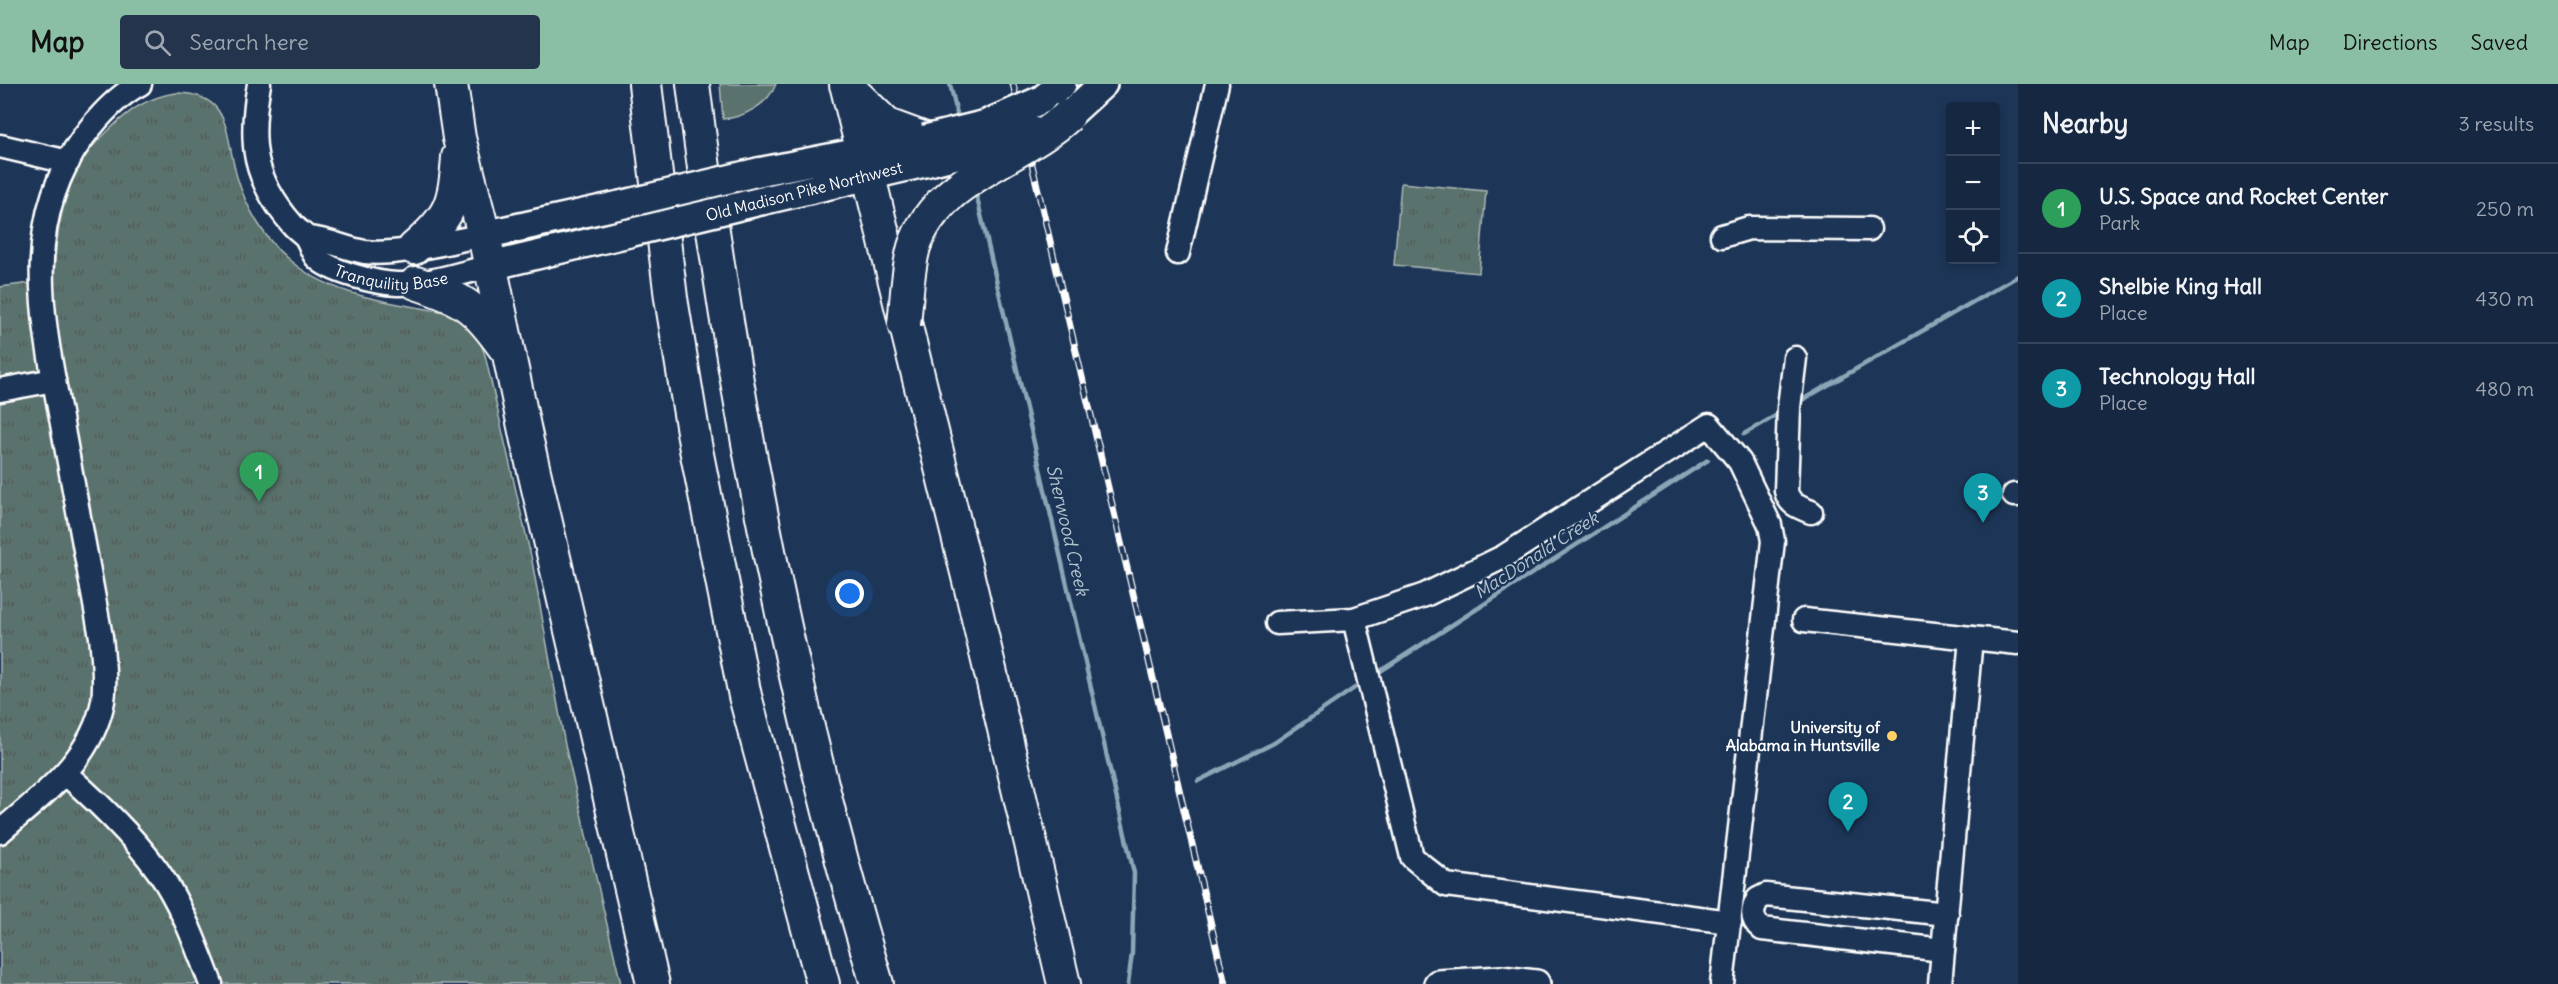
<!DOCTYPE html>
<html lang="en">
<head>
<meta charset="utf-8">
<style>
	body { margin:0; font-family:Delius,sans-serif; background:#23344c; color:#f1f3f6 }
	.controls { position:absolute; right:18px; top:18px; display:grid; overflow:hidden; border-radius:6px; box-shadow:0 3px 9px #0003 }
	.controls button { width:54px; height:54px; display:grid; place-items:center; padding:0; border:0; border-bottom:2px solid #35445a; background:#162841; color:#f1f3f6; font:30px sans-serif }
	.you { position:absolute; left:850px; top:510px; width:21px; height:21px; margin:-15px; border:4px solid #fff; border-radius:50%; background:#1a73e8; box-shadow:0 0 0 9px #1a73e833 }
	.badge { display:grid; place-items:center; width:39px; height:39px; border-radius:50%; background:#8abfa5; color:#fff; font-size:20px; font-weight:700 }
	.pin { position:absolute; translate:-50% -50px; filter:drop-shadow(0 2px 3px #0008) }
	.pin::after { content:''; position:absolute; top:32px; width:21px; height:18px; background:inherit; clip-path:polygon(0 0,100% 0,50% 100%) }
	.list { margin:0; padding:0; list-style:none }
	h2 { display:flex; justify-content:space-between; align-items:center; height:78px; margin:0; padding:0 24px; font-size:26px }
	h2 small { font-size:20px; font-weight:400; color:#9ea6b1 }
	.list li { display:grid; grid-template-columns:39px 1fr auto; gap:18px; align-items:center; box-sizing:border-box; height:90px; padding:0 24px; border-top:2px solid #35445a }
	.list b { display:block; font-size:22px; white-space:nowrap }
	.list p { margin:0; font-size:20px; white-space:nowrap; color:#9ea6b1 }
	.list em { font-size:20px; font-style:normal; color:#9ea6b1 }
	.icon { flex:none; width:33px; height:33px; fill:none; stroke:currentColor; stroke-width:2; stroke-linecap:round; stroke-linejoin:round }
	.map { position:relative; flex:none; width:2018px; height:900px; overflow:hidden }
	header { display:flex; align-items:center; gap:36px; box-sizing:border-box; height:84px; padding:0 30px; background:#8abfa5; color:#111 }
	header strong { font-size:28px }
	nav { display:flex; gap:33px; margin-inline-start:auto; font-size:21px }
	.search { width:420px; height:54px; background:#23344c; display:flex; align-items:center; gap:15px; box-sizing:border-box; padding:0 21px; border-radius:6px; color:#9ea6b1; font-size:22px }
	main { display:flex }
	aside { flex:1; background:#162841 }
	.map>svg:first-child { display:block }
	.green { fill:#5a726d; stroke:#acb8b6; stroke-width:1.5 }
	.park { fill:url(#park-tufts); stroke:#acb8b6; stroke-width:1.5 }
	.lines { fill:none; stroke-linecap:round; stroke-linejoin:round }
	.stream { stroke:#8ca6b7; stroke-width:4.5 }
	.minor-casing { stroke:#fff; stroke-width:27 }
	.major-casing { stroke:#fff; stroke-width:32 }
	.highway-casing { stroke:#fff; stroke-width:36 }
	.minor { stroke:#1d3557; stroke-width:22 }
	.major { stroke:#1d3557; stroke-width:27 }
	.highway { stroke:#1d3557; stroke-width:32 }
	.rail-casing { stroke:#fff; stroke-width:7 }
	.rail { stroke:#1d3557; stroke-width:4.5; stroke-dasharray:14; stroke-linecap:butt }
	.major-bridge-casing { stroke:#fff; stroke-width:32; stroke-linecap:butt }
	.highway-bridge-casing { stroke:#fff; stroke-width:36; stroke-linecap:butt }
	.major-bridge { stroke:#1d3557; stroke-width:27 }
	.highway-bridge { stroke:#1d3557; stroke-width:32 }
	.poi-dot { fill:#ffd166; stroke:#1d3557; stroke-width:2 }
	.labels { text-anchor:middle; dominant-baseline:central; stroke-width:4.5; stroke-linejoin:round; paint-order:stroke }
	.street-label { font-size:16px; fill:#fff; stroke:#1d3557 }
	.poi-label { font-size:16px; font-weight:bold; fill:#fff; stroke:#1d3557; text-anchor:end }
	.water-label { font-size:18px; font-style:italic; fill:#b3c4cf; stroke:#1d3557 }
</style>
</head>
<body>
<header>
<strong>Map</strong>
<div class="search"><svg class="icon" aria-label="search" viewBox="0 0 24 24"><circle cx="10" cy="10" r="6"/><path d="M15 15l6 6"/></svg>Search here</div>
<nav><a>Map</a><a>Directions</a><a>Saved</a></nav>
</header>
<main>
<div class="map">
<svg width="2018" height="900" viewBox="0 0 2018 900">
	<defs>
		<pattern id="park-tufts" width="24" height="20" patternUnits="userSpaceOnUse" patternTransform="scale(1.5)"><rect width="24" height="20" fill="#5a726d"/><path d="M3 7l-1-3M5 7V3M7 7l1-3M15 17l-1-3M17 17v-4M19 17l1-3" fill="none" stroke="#525b59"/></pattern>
	</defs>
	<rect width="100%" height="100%" fill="#1d3557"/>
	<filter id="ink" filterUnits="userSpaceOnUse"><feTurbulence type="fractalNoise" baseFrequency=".0167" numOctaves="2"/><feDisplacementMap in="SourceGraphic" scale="12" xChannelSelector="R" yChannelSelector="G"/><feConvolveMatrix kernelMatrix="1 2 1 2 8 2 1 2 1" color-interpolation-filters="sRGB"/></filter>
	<g filter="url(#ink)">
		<!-- green -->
		<path class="green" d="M720,0H776C769,20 743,34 723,35Z"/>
		<!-- park -->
		<path class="park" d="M176,9C233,9 225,53 237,93C246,123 264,154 287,174C331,213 390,218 445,228L457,234L477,250L485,271L532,477L565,661L621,900H0V203L54,196C55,152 62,107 87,69C93,61 102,53 109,46C129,26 148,13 176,9Z
			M1401,99L1486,107L1479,189L1394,181Z"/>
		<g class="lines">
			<!-- stream -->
			<path class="stream" d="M950,0L959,38
				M975,105L1134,789L1132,869L1128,900
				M1802,316L2018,192
				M1744,350L1777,331
				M1379,588L1708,376
				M1198,697L1274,659L1356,603"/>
			<defs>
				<g id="minor">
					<path id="s1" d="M259,0C249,57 252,94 292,140C296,145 301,148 305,152C310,158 311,167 316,173C330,188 376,199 397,200C428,201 460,189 491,182"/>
					<path d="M0,62L68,78"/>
					<path d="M1722,152L1749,144L1869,145"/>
					<path d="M307,154C328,155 345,165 365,168C398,172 451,157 484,151"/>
					<path d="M1178,169L1217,0"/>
					<path d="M1795,274L1789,323L1786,407C1789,421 1799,423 1811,428"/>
					<path d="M0,306L54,296"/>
					<path d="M2014,411H2018"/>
					<path d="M1354,535L1412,773L1446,801L1730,838"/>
					<path d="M1804,536L2018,559"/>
					<path d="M1277,539L1354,535L1425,511L1503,473L1709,341L1740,378L1770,441L1773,457L1722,900"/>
					<path d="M66,690C99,719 143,762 166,799C185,830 198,866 211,900"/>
					<path d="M0,748C42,711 92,676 103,617C106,596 103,574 101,553C88,485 76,418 64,351C46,248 16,143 84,52C99,32 117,12 140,0"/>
					<path d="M1943,866L1762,845C1751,836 1751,827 1758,815L1766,811L1947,830"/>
					<path d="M1940,900L1971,554"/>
				</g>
				<path id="major" d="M1041,16L1062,0
					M1050,39L1068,32L1103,0
					M758,88L925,55
					M761,117L933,77
					M484,151L620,121
					M491,182L629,149
					M1438,900L1501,896L1536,900"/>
				<path id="highway" d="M451,0L459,54L484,151L527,357L653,900
					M645,0L671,214L695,360L745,612L823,900
					M693,0C731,304 789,607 877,900
					M846,0L972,509L1064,900
					M846,1L887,41L925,55
					M414,164C450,133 455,120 458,73
					M416,199C464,215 475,222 504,263"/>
			</defs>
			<!-- minor casing -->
			<use href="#minor" class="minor-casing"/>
			<!-- major casing -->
			<use href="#major" class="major-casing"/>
			<!-- highway casing -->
			<use href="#highway" class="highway-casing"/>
			<!-- minor -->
			<use href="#minor" class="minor"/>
			<!-- major -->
			<use href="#major" class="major"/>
			<!-- highway -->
			<use href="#highway" class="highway"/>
			<defs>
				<path id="rail" d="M1013,0L1225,900"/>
			</defs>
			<!-- rail casing -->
			<use href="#rail" class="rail-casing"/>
			<!-- rail -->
			<use href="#rail" class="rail"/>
			<defs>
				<path id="major-bridge" d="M925,55L986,40L1041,16
					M933,77L988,63L1033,47
					M620,121L758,88
					M629,149L761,117"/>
				<path id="highway-bridge" d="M904,240C907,215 907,188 914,163C936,94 1019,77 1068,32"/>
			</defs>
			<!-- major-bridge casing -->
			<use href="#major-bridge" class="major-bridge-casing"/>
			<!-- highway-bridge casing -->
			<use href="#highway-bridge" class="highway-bridge-casing"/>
			<!-- major-bridge -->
			<use href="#major-bridge" class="major-bridge"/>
			<!-- highway-bridge -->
			<use href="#highway-bridge" class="highway-bridge"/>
		</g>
	</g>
	<!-- markers -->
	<circle class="poi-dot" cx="1892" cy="652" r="6"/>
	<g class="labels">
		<!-- street labels -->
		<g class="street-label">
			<text transform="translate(804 107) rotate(-14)">Old Madison Pike Northwest</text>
			<text stroke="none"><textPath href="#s1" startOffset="272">Tranquility Base</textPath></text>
		</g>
		<!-- poi labels -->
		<g class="poi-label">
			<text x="1880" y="643">University of<tspan x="1880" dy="18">Alabama in Huntsville</tspan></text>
		</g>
		<!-- water labels -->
		<g class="water-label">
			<text transform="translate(1068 446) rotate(77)">Sherwood Creek</text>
			<text transform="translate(1536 471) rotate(-33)">MacDonald Creek</text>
		</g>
	</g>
</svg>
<div class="controls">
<button>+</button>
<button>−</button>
<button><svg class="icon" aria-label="locate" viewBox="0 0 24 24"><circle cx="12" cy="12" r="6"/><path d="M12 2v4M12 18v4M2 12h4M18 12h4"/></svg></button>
</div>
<div class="you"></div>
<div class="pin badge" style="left:259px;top:418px;background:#2e9e5b">1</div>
<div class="pin badge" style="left:1848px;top:748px;background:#0f9aa8">2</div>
<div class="pin badge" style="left:1983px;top:439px;background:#0f9aa8">3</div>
</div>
<aside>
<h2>Nearby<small>3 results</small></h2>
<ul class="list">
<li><span class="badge" style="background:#2e9e5b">1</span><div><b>U.S. Space and Rocket Center</b><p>Park</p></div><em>250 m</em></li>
<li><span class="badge" style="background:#0f9aa8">2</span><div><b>Shelbie King Hall</b><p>Place</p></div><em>430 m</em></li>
<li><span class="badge" style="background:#0f9aa8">3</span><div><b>Technology Hall</b><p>Place</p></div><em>480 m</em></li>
</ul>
</aside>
</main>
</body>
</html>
